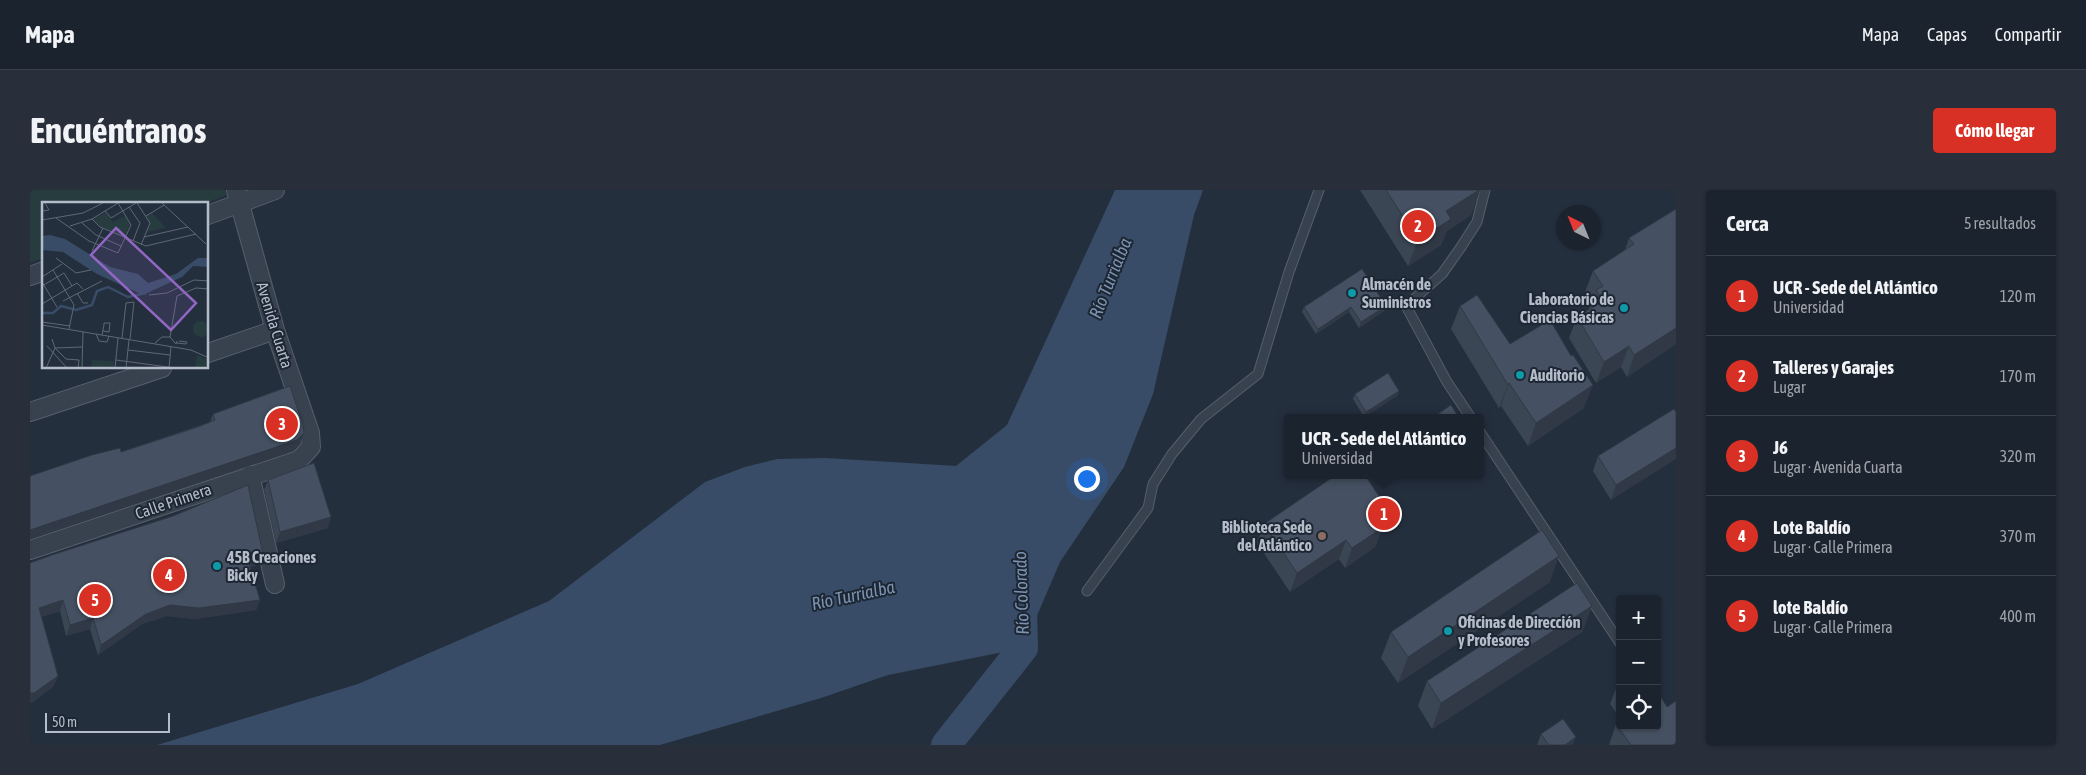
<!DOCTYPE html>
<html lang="es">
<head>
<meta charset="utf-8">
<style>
	body { margin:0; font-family:"Asap Condensed",sans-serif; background:#282f3a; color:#f1f3f6 }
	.controls { position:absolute; right:15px; bottom:15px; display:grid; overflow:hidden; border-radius:5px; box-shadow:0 1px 4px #0004 }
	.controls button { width:45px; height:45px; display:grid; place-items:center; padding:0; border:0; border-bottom:1px solid #39404a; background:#1b232e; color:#f1f3f6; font:25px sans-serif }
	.compass { position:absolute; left:1526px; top:15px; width:45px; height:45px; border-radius:50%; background:#1b232e; box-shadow:0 1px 4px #0004; rotate:317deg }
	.scale { position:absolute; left:15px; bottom:12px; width:125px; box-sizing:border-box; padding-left:5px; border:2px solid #b4bcc9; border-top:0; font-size:14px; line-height:18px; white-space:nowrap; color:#b4bcc9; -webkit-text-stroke:4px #1d2633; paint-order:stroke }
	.you { position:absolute; left:1056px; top:288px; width:18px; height:18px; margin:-12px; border:4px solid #fff; border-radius:50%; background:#1a73e8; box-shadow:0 0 0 8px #1a73e833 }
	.badge { display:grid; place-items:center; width:32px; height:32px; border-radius:50%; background:#d93025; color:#fff; font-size:16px; font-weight:700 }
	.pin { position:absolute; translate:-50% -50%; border:2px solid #fff; box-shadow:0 1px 5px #0006 }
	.popup { position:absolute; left:1254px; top:224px; width:200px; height:65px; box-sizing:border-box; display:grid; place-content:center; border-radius:5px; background:#1b232e; filter:drop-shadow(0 1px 4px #0005); font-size:16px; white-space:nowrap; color:#a0a4aa }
	.popup b { font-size:19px; color:#f1f3f6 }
	.popup::after { content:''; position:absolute; left:50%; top:100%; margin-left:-10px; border:10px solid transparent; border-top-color:#1b232e }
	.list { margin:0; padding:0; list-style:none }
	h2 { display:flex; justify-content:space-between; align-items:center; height:65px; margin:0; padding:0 20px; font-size:21px }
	h2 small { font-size:16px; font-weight:400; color:#a0a4aa }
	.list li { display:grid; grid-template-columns:32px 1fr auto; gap:15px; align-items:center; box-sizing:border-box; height:80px; padding:0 20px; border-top:1px solid #39404a }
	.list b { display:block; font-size:19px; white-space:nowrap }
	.list p { margin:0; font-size:16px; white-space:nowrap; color:#a0a4aa }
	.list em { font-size:16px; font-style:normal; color:#a0a4aa }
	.icon { flex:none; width:28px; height:28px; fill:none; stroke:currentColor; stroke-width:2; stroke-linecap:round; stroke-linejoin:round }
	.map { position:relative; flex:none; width:1646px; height:555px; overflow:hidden; border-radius:5px }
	header { display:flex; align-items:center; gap:30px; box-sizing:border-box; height:70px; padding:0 25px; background:#1b232e; border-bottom:1px solid #39404a }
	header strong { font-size:24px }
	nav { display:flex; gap:28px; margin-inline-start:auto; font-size:18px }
	.intro { display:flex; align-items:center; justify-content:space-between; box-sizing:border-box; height:120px; padding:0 30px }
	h1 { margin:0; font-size:35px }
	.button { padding:12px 22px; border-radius:5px; background:#d93025; color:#fff; font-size:18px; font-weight:700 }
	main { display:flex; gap:30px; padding:0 30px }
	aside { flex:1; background:#1b232e; border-radius:5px; box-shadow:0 1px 4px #0004 }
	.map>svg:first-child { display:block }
	.green { fill:#263c3f }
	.water { fill:#394c67 }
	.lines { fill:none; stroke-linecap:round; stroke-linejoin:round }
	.river { stroke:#394c67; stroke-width:30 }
	.service-casing { stroke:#565f6c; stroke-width:11 }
	.minor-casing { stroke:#565f6c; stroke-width:20 }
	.service { stroke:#38414e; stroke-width:9 }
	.minor { stroke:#38414e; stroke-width:18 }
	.wall { fill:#3b4654 }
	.shaded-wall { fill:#303945 }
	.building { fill:#455162; stroke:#303945 }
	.culture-dot { fill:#0f9aa8; stroke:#1d2633; stroke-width:2 }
	.education-dot { fill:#8d6e63; stroke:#1d2633; stroke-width:2 }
	.labels { text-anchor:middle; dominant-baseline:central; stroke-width:4; stroke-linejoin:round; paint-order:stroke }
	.poi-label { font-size:16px; font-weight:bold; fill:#b4bcc9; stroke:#1d2633; text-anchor:start }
	.street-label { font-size:16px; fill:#b4bcc9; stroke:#1d2633 }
	.water-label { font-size:18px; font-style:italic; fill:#7c92b1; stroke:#1d2633 }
	.inset-river { fill:none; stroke:#394c67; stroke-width:2.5 }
	.inset-road { fill:none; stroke:#5e6776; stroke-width:1 }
	.view { fill:#9266c3; fill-opacity:0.15; stroke:#9266c3; stroke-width:2.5 }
	.inset-edge { fill:none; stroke:#b4bcc9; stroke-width:2.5 }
</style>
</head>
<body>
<header>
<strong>Mapa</strong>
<nav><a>Mapa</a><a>Capas</a><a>Compartir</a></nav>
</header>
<div class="intro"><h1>Encuéntranos</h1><a class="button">Cómo llegar</a></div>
<main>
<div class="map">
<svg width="1646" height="555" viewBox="0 0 1646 555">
	<rect width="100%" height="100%" fill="#242f3e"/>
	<!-- green -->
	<path class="green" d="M0,0H195L197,5L173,14H14V68L0,73Z"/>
	<!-- water -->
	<path class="water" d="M1085,0H1173L1164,25L1123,204L1094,277L1030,372L993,458L858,485L791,508L630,555H127L328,494L519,411L675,292L715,277L747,269L796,268L926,276L977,235Z"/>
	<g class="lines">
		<!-- river -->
		<path class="river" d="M916,555L993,458L992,418"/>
		<defs>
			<path id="service" d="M1441,228L1417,192L1376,116L1412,84L1431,57L1447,32L1455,0
				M1450,242L1590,453
				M1057,401L1118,318L1123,294L1142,264L1171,229L1228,184L1259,82L1289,0"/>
			<path id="minor" d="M178,25L245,0
				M0,86L14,81
				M178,163L245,140
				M0,222L132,178
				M220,285L245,394
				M0,360L269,270L281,257L280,243L245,140L206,0"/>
		</defs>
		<!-- service casing -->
		<use href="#service" class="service-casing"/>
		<!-- minor casing -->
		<use href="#minor" class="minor-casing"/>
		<!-- service -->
		<use href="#service" class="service"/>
		<!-- minor -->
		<use href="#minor" class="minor"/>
	</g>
	<!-- wall -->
	<path class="wall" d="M1330,0H1450L1441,25L1417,41L1411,55L1378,76Z
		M1646,19V154L1597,187L1591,177L1566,193L1539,148L1547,127L1559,119L1562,112L1555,102L1563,81L1595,60L1599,48Z
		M1332,79L1354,121L1329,138L1319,122L1286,144L1272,122L1274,117Z
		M1430,116L1480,154L1554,218L1498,256L1471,216L1469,218L1421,139Z
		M1369,201L1367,206L1334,227L1323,209L1325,204Z
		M1644,219L1581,310L1563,281L1568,266Z
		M183,224L274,243L270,253L263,261L0,349V286L91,262L180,232Z
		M238,290L298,338L246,353L234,300Z
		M1360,323L1353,342L1350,344L1345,357L1315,378L1309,369L1260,402L1227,353L1234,334Z
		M233,364L230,374L220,377L230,410L226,420L165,429L137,426L112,434L68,465L60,439L36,446L30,421L11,427L24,496L1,513L0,373Z
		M1520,392L1368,493L1351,468L1361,442Z
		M1562,416L1552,442L1402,539L1388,516L1397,491Z
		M1590,488V528L1580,514Z
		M1637,517L1646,555H1579L1586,534Z
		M1511,544L1543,555H1507Z"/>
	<!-- shaded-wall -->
	<path class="shaded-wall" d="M1441,0H1450L1441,25L1417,41L1411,55L1378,76L1388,50L1416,21Z
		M1356,116L1354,121L1329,138L1331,132Z
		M1321,117L1319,122L1286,144L1288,139Z
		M1646,138V154L1597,187L1604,165Z
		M1599,156L1591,177L1566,193L1574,172Z
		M1479,193L1471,216L1469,218L1478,195Z
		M1563,195L1554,218L1498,256L1506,233Z
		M1369,201L1367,206L1334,227L1336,222Z
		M274,243L270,253L263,261L0,349V340Z
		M1646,258V269L1581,310L1586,295Z
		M1360,323L1353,342L1350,344L1345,357L1315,378L1322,358L1347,331Z
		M301,327L298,338L246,353L250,342Z
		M1316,350L1309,369L1260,402L1267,383Z
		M233,364L230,374L214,378L217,368Z
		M1529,366L1520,392L1368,493L1378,467Z
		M33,410L30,421L5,429L9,418Z
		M230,410L226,420L165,429L137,426L112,434L68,465L71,455L116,424L140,415Z
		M1562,416L1552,442L1402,539L1411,513Z
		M63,428L60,439L36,446L40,435Z
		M28,486L24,496L0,513V503Z
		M1546,547L1543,555H1535Z"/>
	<!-- building -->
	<path class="building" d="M1356,0H1449L1416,21L1421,29L1388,50Z
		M1646,19V138L1604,165L1599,156L1574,172L1547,127L1573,111L1566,100L1573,96L1563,81L1604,54L1599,48Z
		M1332,79L1356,116L1331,132L1321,117L1288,139L1274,117Z
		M1447,105L1480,154L1520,130L1541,166L1543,165L1563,195L1506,233L1479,193L1478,195L1430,116Z
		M1358,183L1369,201L1336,222L1325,204Z
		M260,196L273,235L274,243L267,250L0,340V286L62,265L90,258L91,262L168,237L185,230L183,224Z
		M1421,215L1429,228H1402Z
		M1644,219L1646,222V258L1586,295L1568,266Z
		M284,273L301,327L250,342L238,290Z
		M1306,285H1335L1360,323L1347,331L1352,338L1322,358L1316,350L1267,383L1234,334Z
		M218,295L233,364L217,368L230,410L169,418L140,415L116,424L71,455L63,428L40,435L33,410L9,418L28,486L4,503H0V373L22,365L143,326Z
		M1512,340L1529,366L1378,467L1361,442Z
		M1547,393L1562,416L1411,513L1397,491Z
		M1627,501L1637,517L1646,511V555H1601L1586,534L1590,531V536H1627Z
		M1533,529L1546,547L1535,555H1519L1511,544Z"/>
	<!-- markers -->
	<g class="culture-dot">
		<circle cx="1322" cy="103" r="5"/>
		<circle cx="1594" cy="118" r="5"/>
		<circle cx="1490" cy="185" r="5"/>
		<circle cx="187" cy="376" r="5"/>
		<circle cx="1418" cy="441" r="5"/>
	</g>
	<circle class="education-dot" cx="1292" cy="346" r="5"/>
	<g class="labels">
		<!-- poi labels -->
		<g class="poi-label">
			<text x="1332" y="94">Almacén de<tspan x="1332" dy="18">Suministros</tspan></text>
			<text x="1584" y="109" text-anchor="end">Laboratorio de<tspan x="1584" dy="18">Ciencias Básicas</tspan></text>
			<text x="1500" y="185">Auditorio</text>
			<text x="1282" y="337" text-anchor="end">Biblioteca Sede<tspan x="1282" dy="18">del Atlántico</tspan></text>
			<text x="197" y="367">45B Creaciones<tspan x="197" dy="18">Bicky</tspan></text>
			<text x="1428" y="432">Oficinas de Dirección<tspan x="1428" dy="18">y Profesores</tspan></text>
		</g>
		<!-- street labels -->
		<g class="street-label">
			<text transform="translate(245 135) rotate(73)">Avenida Cuarta</text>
			<text transform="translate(143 311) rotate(-19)">Calle Primera</text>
		</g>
		<!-- water labels -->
		<g class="water-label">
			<text transform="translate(1080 88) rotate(-68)">Río Turrialba</text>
			<text transform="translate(991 403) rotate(-92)">Río Colorado</text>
			<text transform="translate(823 405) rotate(-12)">Río Turrialba</text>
		</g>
	</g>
	<!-- overview -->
	<g transform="translate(12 12)">
		<rect width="166" height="166" fill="#242f3e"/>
		<path d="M63,11L71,20L83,14L88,22L83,35L58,24L51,17ZM110,11L124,26L105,30L108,24L105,14ZM151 127a8 8 0 1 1 16 0a8 8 0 1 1-16 0ZM155,153L166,158V166H153ZM50,158L72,159L71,166H49Z" fill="#263c3f"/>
		<path d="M8,33L23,37L68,65L96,72L106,81L134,72L156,56H166V65L151,64L140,75L101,93L55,72L21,50L0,48V34Z" fill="#394c67"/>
		<path class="inset-river" d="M0,111H11L19,104L34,108L50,103L55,89L66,85L86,95L104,91"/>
		<path class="inset-road" d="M95,1L108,21L99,43M120,1L164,42M87,5L98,21L91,39M0,9L7,8L3,1M63,9L69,16L94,1M104,14L122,3M14,16L47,39L76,51L89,23L76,1M50,17L58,25L104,44L154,32M0,18L41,11L61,1M40,21L54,33L79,44M28,24L50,17L76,1M102,35L146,25M50,49L61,26M14,56L34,71L49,68M11,68L32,103L27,127M0,75L20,62M0,80L15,105M0,84L22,71L30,84M35,91L41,101H46M107,93L125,91L152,78L167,79M21,99L60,79M0,102L35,81L41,87M0,120L28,124M0,123L149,148L167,156M54,132L57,139L65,140L67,134M60,133L62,123V121H68L67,130L61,129M128,135L135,94L154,86L167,87M80,136L84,101L92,100L88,137M10,137L13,146L24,157L37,158L36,166M113,141L120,135H128L134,142L135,139M135,141L144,142L145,140L137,139M5,144L25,166M86,148L128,153M74,158L133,166M4,166L13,146L40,145M40,166L41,130M73,166L76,136M84,166L87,138M127,166L129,145"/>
		<path class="view" d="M74,26L154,101L129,128L49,53Z"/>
		<rect width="166" height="166" class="inset-edge"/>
	</g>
</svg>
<div class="controls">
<button>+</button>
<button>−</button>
<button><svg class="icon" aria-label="locate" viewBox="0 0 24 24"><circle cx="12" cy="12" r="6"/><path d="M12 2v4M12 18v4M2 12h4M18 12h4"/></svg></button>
</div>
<svg class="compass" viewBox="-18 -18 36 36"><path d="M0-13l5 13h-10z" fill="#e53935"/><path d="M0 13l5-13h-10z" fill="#a0a4aa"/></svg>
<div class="scale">50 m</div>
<div class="you"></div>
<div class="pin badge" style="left:1354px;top:324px">1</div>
<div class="popup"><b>UCR - Sede del Atlántico</b>Universidad</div>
<div class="pin badge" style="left:1388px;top:36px">2</div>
<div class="pin badge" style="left:252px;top:234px">3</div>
<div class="pin badge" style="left:139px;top:385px">4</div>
<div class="pin badge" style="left:65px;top:410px">5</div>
</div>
<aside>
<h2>Cerca<small>5 resultados</small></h2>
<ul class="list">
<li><span class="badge">1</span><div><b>UCR - Sede del Atlántico</b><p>Universidad</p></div><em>120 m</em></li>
<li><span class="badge">2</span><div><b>Talleres y Garajes</b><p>Lugar</p></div><em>170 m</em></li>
<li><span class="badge">3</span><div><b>J6</b><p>Lugar · Avenida Cuarta</p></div><em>320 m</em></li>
<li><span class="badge">4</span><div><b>Lote Baldío</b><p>Lugar · Calle Primera</p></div><em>370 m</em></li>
<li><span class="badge">5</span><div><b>lote Baldío</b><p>Lugar · Calle Primera</p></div><em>400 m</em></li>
</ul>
</aside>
</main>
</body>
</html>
